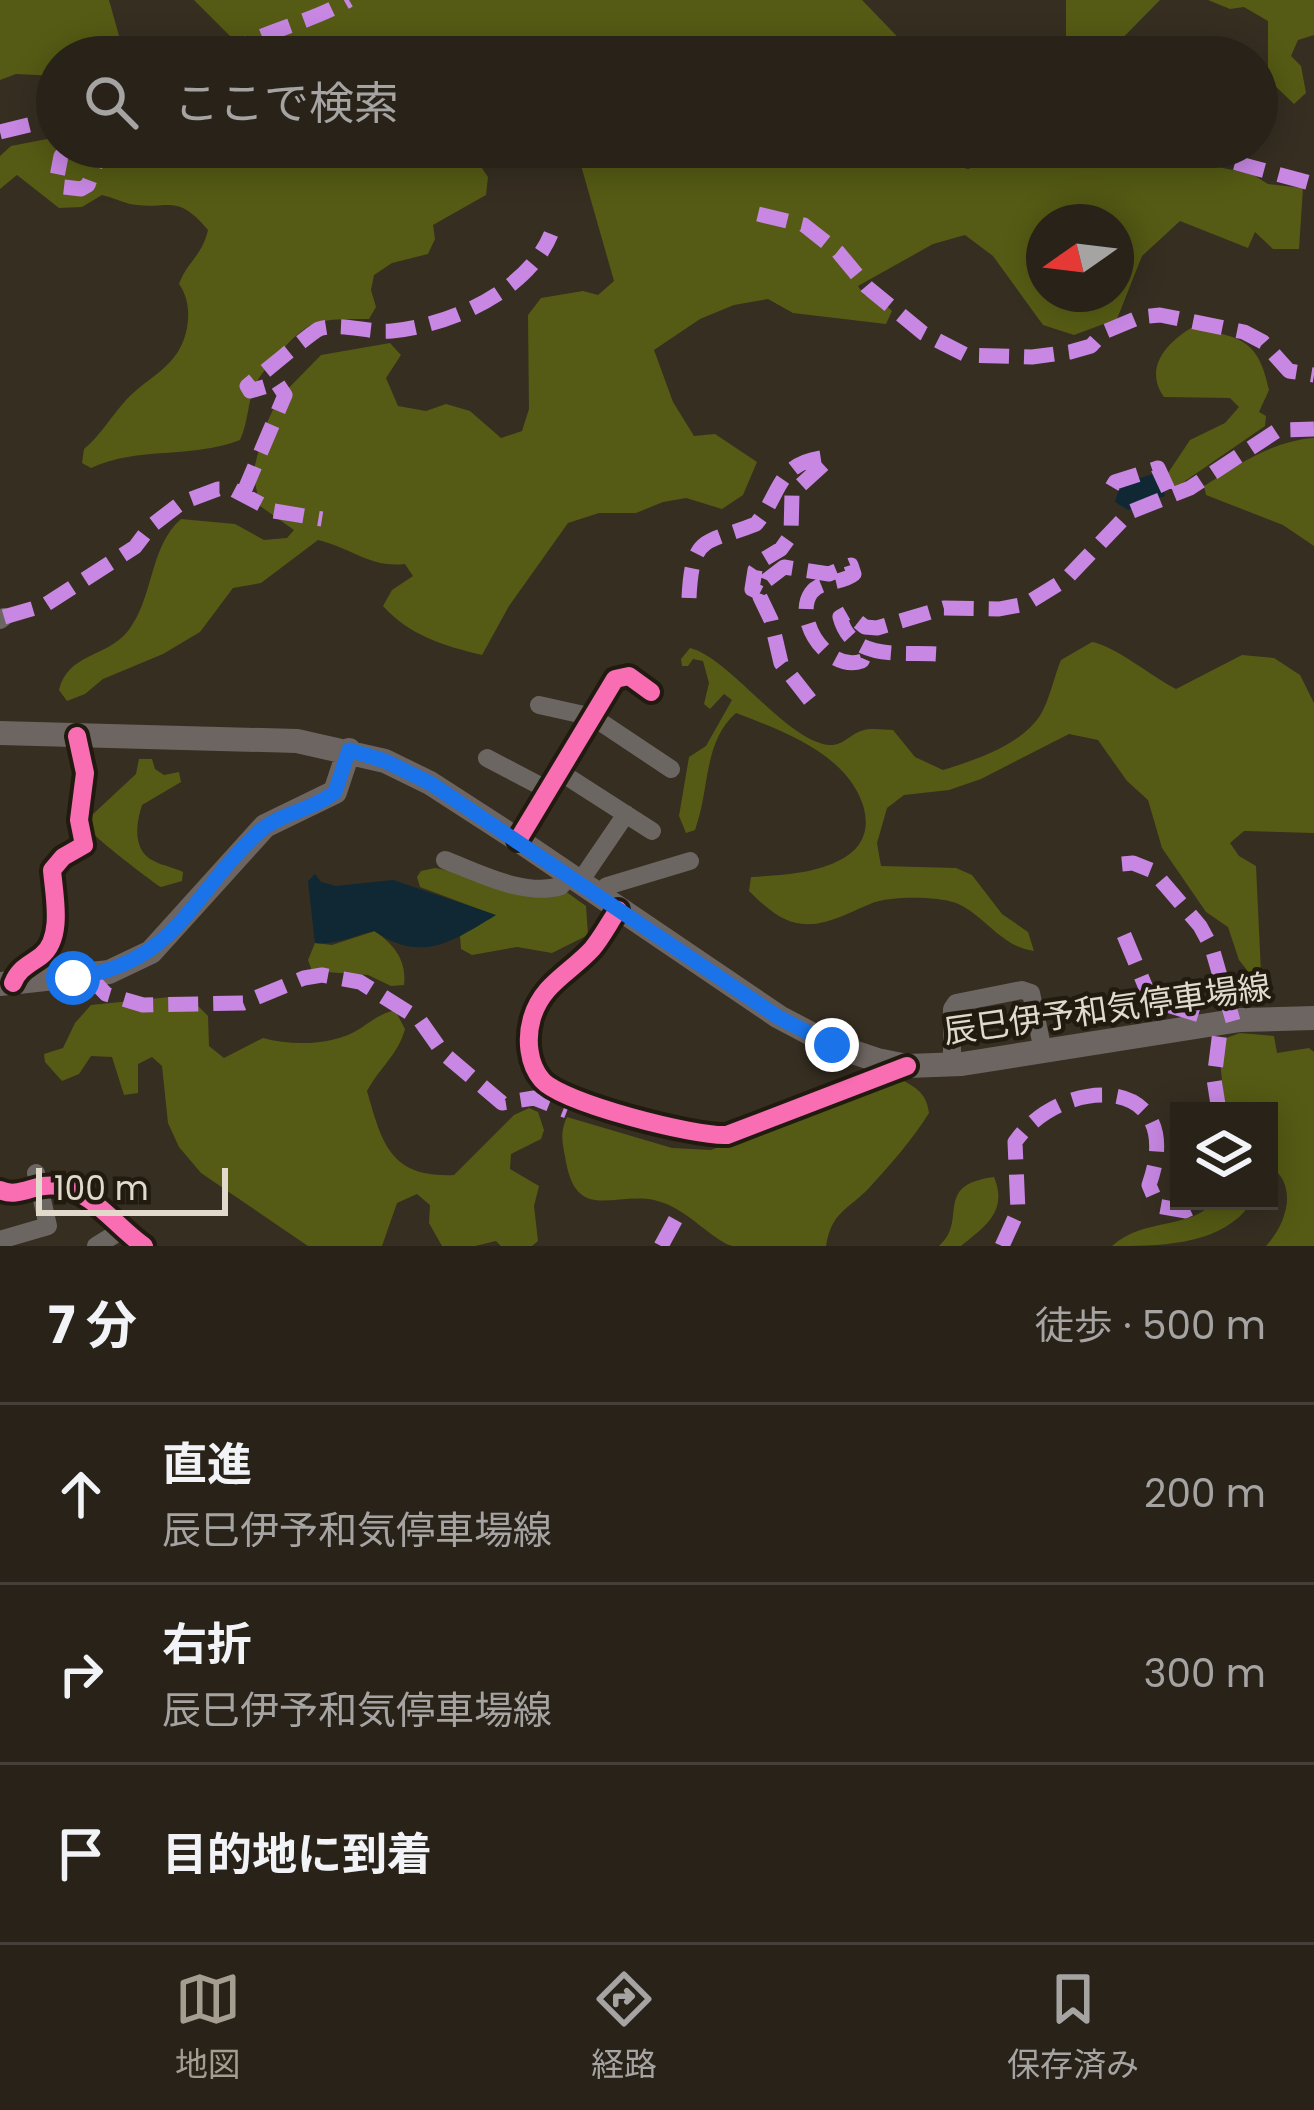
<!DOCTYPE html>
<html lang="ja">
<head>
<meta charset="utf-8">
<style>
	body { margin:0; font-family:Poppins,"Noto Sans JP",sans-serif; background:#342f26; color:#f1f3f6 }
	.controls { position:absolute; right:36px; bottom:36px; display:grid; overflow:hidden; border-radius:0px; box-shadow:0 6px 30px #0003 }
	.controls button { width:108px; height:108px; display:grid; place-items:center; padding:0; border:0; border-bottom:3px solid #443f38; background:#282219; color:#f1f3f6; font:60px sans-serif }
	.compass { position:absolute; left:1026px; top:204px; width:108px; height:108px; border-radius:50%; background:#282219; box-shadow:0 6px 30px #0003; rotate:256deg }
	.scale { position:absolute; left:36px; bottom:30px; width:192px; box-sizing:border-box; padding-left:12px; border:6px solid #e1d9cb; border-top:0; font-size:33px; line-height:42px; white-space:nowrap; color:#e1d9cb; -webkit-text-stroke:9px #201a0f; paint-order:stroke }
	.stop { position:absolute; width:36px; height:36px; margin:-27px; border:9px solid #1a73e8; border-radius:50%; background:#fff }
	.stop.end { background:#1a73e8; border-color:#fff; box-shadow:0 3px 12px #0008 }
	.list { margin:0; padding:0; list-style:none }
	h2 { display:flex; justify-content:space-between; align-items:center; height:156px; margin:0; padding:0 48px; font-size:51px }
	h2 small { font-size:39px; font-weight:400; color:#a5a4a2 }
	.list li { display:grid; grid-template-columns:78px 1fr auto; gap:36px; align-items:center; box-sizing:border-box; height:180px; padding:0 48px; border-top:3px solid #443f38 }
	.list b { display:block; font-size:45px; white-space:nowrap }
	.list p { margin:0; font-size:39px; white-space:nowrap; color:#a5a4a2 }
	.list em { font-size:39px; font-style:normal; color:#a5a4a2 }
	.icon { flex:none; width:66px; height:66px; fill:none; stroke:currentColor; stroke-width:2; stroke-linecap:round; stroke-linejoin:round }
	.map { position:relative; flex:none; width:1314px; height:1246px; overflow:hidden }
	.search { position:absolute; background:#282219; box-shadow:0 6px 30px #0003; left:36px; right:36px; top:36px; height:132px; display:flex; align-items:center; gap:30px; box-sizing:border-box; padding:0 42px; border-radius:66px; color:#a5a4a2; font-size:45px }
	.sheet { height:696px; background:#282219 }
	nav { display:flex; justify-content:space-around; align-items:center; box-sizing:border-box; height:168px; border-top:3px solid #443f38; background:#282219; font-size:33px; color:#a5a4a2 }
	nav a { display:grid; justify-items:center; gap:6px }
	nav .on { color:#a59d90 }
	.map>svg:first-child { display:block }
	.green { fill:#555b14; fill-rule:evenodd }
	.water { fill:#0f2833 }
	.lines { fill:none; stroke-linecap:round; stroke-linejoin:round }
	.minor { stroke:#6c6663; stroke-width:18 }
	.major { stroke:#6d6561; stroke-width:24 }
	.quiet { stroke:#c787e3; stroke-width:15; stroke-dasharray:30 15; stroke-linecap:butt }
	.cycleway-casing { stroke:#201a0f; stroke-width:26 }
	.cycleway { stroke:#f96db3; stroke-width:18 }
	.route { stroke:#1a73e8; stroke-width:15 }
	.labels { text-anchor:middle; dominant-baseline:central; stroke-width:9; stroke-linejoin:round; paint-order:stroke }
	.street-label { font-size:33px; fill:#e1d9cb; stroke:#201a0f }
</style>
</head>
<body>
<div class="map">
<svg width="1314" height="1246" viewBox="0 0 1314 1246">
	<rect width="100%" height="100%" fill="#362e21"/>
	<!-- green -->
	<path class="green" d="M0,0H109L125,57H57V76L16,74L0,80Z
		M194,0H862L917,57H226L240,46Z
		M1066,0H1160L1104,57H1066Z
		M1208,0H1314V35L1298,40L1291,56L1301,66L1306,93L1294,104L1268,79V21L1244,7L1230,9Z
		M57,137V147H376L380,164L459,159L479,164L488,177L486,195L433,225L435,239L428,254L392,263L374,275L371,290L376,307L369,319C322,319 309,317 278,355C269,365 260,374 255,386C247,403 249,420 240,440C191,459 139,446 91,468L82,463L84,449C102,434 111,416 127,399C140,385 157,376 170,362C189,343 195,306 179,284C188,260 201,258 208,230C176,191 168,211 130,204C121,202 112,197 102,195L82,207L59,208L17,175L0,189V156L11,146Z
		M580,147H939L951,164L968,169L1033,147H1186L1218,167L1252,174L1268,184L1303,188L1299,249H1273L1255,232L1248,248L1180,221L1142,256L1117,319L1074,335L1043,325L993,256L965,235L933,244L858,286L864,295L880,299L892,311L886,324L793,313L768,299L734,305L700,319L654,350L673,402L694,436L715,434L757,462L743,495L722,509L686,498L663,502L636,513H599L568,523L509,606L482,655C444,646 409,635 383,606L392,590L413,576L405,564C370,568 352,548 318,540L261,583L233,588L200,632L163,654L103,679L85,694L67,701L59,690C68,653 106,658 128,631C154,598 149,547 181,519L235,524L264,540L287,538L294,530L260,506L253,473L264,429L278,399L321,355L390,343L401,355L386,378L398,406L426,411L446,404L470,411L501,438L522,431L529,409L528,315L541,298L583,291L598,295L614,281L578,155ZM1044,222H1116V294H1044Z
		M1191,328C1239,337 1258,337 1269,390L1259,412L1266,416L1265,426L1175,488L1168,473L1190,440L1225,423L1239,407L1230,398L1164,397C1144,369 1165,344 1191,328Z
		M1314,438V546L1283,525L1206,495L1204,486C1239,464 1272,441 1314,438Z
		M1092,642C1115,646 1151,676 1176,689L1242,655L1274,658L1300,675L1314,703V833L1244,831L1230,843L1239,856L1256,866L1261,973L1254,979L1239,960L1228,927L1206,912L1162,848L1148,800L1127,781L1098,740L1069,734L981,779L949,790L904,795L887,808L877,843L881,866L956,868L972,875L1002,914L1028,932L1034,951C1001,947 985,915 956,903C940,897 908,897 891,899C874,900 862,908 847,914C802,934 782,924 749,891L751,877C781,875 815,874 842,859C884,836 863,789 836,765C808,740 770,726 736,713C703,742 710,789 695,830L686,833L679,816L689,757L706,746L732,700L724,694L710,709L704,704L709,683L703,661L693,659L688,666H682L681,659L690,648C729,657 786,741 829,745C844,746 851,733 864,730C872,728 884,730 893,730L915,757L943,770C975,760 1022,745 1041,714C1050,698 1054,677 1061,660Z
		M139,759H152L155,769L164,775L179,772L181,782L142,805C136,823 132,851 154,861C163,866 173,867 183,872L182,881L161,887C152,882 97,839 95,835C92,829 92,822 92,815L136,774Z
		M435,868L565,891L586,906L588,935L552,953L517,947L472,955L461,949L460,936L495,915L420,887L417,877L421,871Z
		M375,931C394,945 407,960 404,985L391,986L368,975L312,971L308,960L315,943L332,945Z
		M170,997L192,1000L208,1016L209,1046L224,1058L263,1038C292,1046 334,1046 361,1028C373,1020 380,1014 395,1010L405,1029C398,1055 380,1067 367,1091C382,1143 390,1178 454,1175L514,1115L529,1108L538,1112L544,1130L541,1139L511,1154L510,1169L539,1186L534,1206L538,1241L532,1246H501L496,1241L475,1246H442L429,1223L430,1205L417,1194L397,1203L382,1246H308L201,1173L179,1147L168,1123L162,1066L152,1057L138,1064V1093L124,1095L112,1057L91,1056L79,1074L62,1081L45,1062L44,1054L63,1048L75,1023L91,1005Z
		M1240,1033L1274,1036L1277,1053L1309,1048L1314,1052V1246H1266C1287,1223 1299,1185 1269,1165V1111H1225L1220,1060L1226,1038Z
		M904,1081C919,1089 927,1096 929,1113C913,1139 890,1165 869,1188C848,1210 832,1211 826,1246C797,1246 761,1246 733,1246C713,1242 687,1207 654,1200C614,1192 577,1222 566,1162C563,1144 559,1134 567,1117L672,1148L711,1150L821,1105Z
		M994,1177C1008,1211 986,1226 961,1246H939C969,1220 932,1185 994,1177Z
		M1214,1201H1244L1245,1211C1214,1246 1156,1246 1112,1246C1144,1217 1192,1230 1214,1201Z"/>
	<!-- water -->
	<path class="water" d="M1155,473L1160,476L1165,496L1128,510L1115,502L1120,485Z
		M315,874L321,882L336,886L393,880L496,915C453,941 422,964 374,931C353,936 336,945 315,943L308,881Z"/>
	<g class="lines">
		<!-- minor -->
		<path class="minor" d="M0,620L4,617
			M539,705L593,717L671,769
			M487,758L548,790
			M560,772L652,831
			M518,840L615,679L629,676L651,692
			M445,860C479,873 524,897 561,886L569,876
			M579,883L626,814
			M596,895L607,886L690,861
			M618,910C609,923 602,937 592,949C570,973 542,984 532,1018C526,1038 528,1064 542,1080C562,1103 696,1137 727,1135L907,1066
			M13,983C19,968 29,965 41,956C64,938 54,895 52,870L63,857L84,845L79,820L85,773L77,736
			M952,1065V1009L956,1003L1022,990L1031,993L1043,1051
			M0,1190C19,1199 36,1182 57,1186C94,1192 114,1225 144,1246
			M0,1240L48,1226L36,1173
			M96,1246L122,1230"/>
		<!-- major -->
		<path class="major" d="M0,733L297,741L385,761L430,783L518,840L779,1017L832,1045L877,1060L907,1066L962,1064L1240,1020L1314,1018
			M0,984L109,972L151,952L265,826L335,792L349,750"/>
		<!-- quiet -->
		<path class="quiet" d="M222,57C262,30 306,25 349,0
			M0,132L57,118
			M68,147L61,156L57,177L64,187L81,189L88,185L102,147
			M1193,147L1218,158L1314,184
			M758,214L804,225L838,252L867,287L923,333L966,355L1032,357L1070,352L1091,346L1104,332L1140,317L1160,315L1244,332L1263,342L1289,371L1314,375
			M1112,487L1115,482L1158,468L1171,496
			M243,494L285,395L277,383L250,391L247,386C258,377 312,332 319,329C343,322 367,333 392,331C451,325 528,291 551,234
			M689,598C692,533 706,544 756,524C782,493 776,462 827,457L826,462L792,493L791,535L781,549L761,561L755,570L752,589L760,593
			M4,617L45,605L135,547L151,526L181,503L218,489H232L274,511L322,519
			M936,654C900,652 851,661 840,617L847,613L865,627L877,628L944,608L999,609L1026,604L1065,580L1130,512L1190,488L1278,430L1314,429
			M810,700L781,663L771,620L760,597L767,580L784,567L829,574L851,565L854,574C842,584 820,580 811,593C793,619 828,673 862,661L867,650
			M1122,864L1133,863L1153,871L1200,926L1212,948L1233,1021
			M1124,935L1151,1000L1203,1016L1205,1026
			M88,975L106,994L143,1005L243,1003L304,978L322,975L360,982L419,1019L443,1053L502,1103L534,1098L567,1111
			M1219,1111L1214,1079L1221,1023
			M661,1246L678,1215
			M1002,1246L1018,1211L1015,1142C1062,1074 1189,1073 1149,1185L1158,1206L1185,1211L1207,1201"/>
		<defs>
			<path id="cycleway" d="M518,840L615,679L629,676L651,692
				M618,910C609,923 602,937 592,949C570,973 542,984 532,1018C526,1038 528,1064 542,1080C562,1103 696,1137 727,1135L907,1066
				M13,983C19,968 29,965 41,956C64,938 54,895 52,870L63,857L84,845L79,820L85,773L77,736
				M0,1190C19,1199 36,1182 57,1186C94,1192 114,1225 144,1246"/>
		</defs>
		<!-- cycleway casing -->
		<use href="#cycleway" class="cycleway-casing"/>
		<!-- cycleway -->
		<use href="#cycleway" class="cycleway"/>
	</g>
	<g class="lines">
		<!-- route -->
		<path class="route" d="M73,978C179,963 190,894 260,831C281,813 313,810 335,792L349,750L385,761L430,783L778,1017L832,1045"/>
	</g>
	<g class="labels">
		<!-- street labels -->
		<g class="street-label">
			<text transform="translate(1107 1009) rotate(-8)">辰巳伊予和気停車場線</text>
		</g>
	</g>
</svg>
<div class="controls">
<button><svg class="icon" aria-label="layers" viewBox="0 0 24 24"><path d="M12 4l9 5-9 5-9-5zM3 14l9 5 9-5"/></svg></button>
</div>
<svg class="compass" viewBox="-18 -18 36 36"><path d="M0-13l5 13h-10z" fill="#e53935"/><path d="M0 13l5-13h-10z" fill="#a5a4a2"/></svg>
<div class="scale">100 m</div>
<div class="stop" style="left:73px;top:978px"></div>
<div class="stop end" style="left:832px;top:1045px"></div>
<div class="search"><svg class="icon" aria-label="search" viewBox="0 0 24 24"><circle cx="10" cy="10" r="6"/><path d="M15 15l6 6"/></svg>ここで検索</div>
</div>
<section class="sheet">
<h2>7 分<small>徒歩 · 500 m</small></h2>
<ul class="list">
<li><svg class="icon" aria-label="ahead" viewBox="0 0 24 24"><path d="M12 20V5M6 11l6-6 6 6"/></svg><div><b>直進</b><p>辰巳伊予和気停車場線</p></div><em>200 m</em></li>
<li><svg class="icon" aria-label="right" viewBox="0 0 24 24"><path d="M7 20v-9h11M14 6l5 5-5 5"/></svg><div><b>右折</b><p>辰巳伊予和気停車場線</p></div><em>300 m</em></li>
<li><svg class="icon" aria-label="arrive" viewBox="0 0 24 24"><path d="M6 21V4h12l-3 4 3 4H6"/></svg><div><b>目的地に到着</b></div></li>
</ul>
</section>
<nav>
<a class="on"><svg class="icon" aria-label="map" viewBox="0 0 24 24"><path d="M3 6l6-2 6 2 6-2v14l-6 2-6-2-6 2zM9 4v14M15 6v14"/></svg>地図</a>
<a><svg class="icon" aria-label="directions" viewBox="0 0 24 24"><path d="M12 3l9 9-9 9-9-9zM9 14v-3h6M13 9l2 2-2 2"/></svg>経路</a>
<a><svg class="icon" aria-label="saved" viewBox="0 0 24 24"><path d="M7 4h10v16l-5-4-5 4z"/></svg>保存済み</a>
</nav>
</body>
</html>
